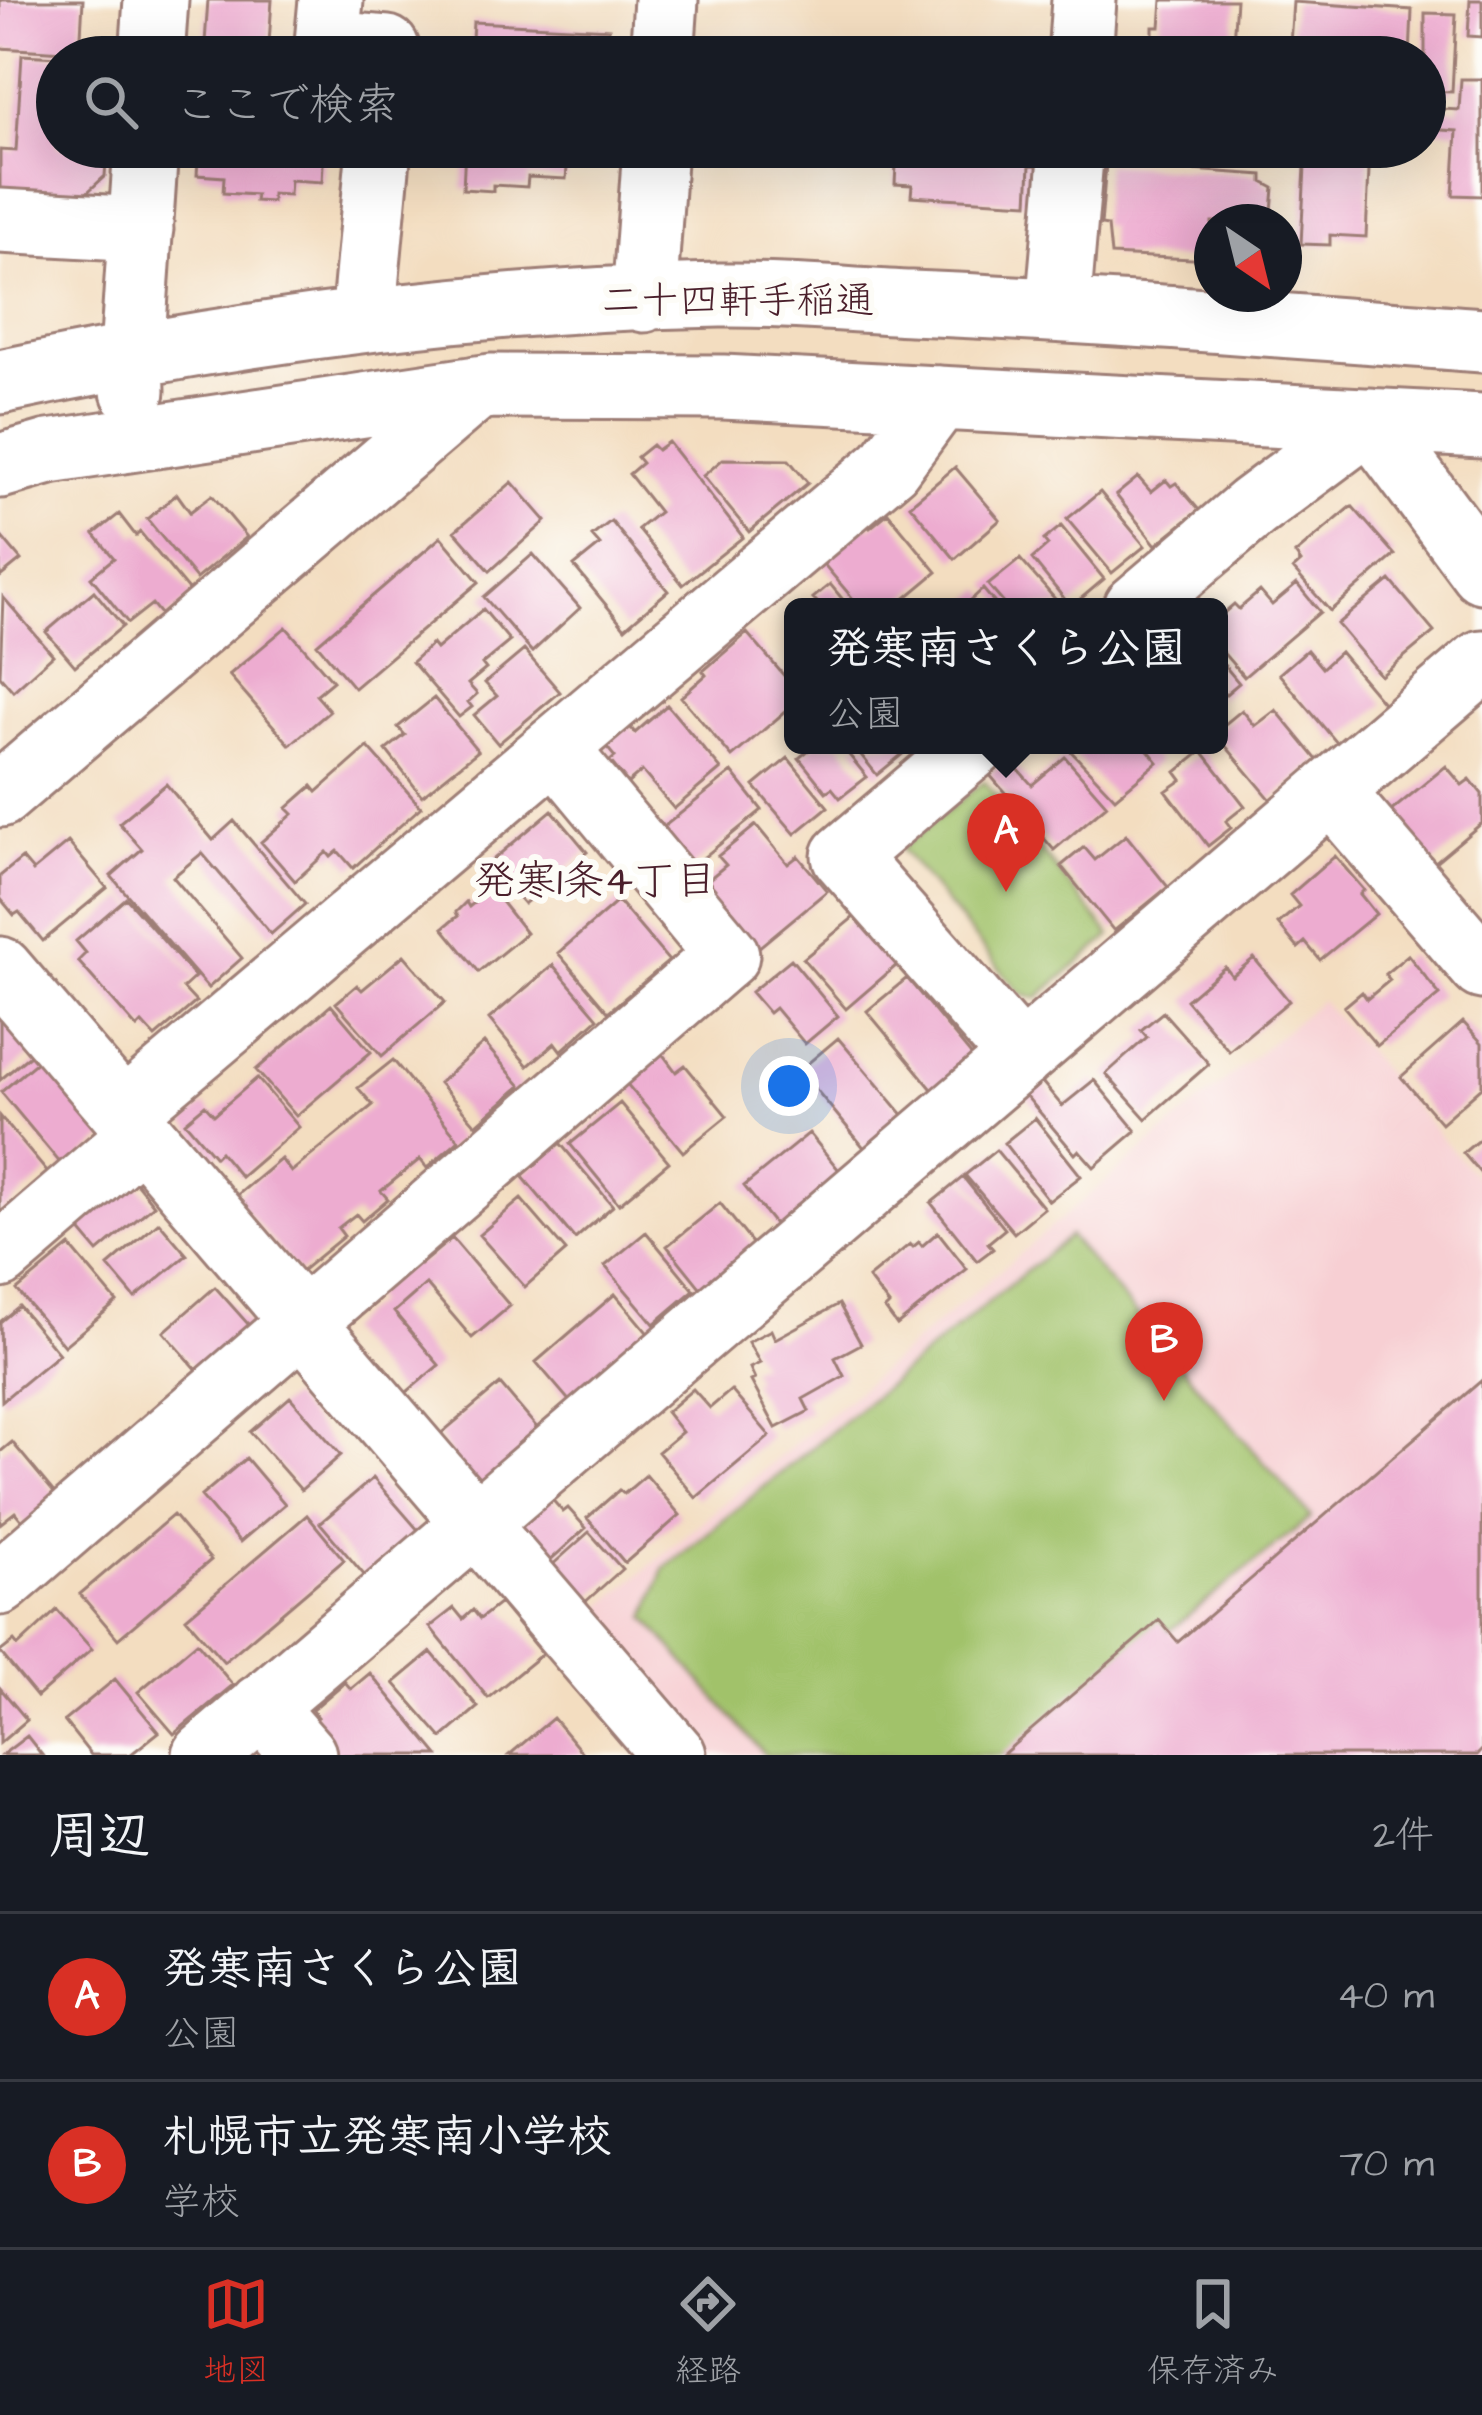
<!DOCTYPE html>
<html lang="ja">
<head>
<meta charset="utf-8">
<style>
	body { margin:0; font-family:"Architects Daughter","Klee One",sans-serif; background:#242831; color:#f1f3f6 }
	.compass { position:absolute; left:1194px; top:204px; width:108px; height:108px; border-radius:50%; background:#171b24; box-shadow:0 12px 48px #0002; rotate:145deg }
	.you { position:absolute; left:789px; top:1086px; width:42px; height:42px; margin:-30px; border:9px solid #fff; border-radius:50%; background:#1a73e8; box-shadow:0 0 0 18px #1a73e833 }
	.badge { display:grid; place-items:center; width:78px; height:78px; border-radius:50%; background:#d93025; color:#fff; font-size:39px; font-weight:700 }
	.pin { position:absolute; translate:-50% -99px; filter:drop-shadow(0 3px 6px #0008) }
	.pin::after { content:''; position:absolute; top:63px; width:42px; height:36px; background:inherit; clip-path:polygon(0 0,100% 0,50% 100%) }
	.popup { position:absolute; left:784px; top:598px; width:444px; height:156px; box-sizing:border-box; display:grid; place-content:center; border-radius:18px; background:#171b24; filter:drop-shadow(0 3px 9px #0005); font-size:39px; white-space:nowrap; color:#9ea1a6 }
	.popup b { font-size:45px; color:#f1f3f6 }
	.popup::after { content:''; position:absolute; left:50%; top:100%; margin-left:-24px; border:24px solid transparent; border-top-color:#171b24 }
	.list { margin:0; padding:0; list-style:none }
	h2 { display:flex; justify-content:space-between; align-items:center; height:156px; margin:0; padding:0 48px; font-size:51px }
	h2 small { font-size:39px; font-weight:400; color:#9ea1a6 }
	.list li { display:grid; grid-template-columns:78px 1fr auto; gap:36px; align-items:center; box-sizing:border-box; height:168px; padding:0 48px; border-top:3px solid #363941 }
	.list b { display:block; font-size:45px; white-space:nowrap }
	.list p { margin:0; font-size:39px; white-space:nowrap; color:#9ea1a6 }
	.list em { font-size:39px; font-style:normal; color:#9ea1a6 }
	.icon { flex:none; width:66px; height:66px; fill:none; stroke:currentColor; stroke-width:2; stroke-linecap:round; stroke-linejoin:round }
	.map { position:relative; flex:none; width:1482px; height:1755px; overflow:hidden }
	.search { position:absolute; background:#171b24; box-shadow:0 12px 48px #0002; left:36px; right:36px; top:36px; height:132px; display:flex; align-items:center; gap:30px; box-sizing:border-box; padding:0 42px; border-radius:66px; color:#9ea1a6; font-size:45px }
	.sheet { height:492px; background:#171b24 }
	nav { display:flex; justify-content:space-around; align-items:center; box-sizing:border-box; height:168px; border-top:3px solid #363941; background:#171b24; font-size:33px; color:#9ea1a6 }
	nav a { display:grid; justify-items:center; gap:6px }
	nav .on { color:#d93025 }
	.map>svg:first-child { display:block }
	.built { fill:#f7cfd3 }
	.green { fill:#a1c26a; stroke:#76704a; stroke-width:3 }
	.building { fill:#edacd0 }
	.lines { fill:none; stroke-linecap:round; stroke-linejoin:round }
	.minor-casing { stroke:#9e7e76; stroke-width:69 }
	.minor { stroke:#fff; stroke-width:63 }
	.labels { text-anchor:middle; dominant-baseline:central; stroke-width:12; stroke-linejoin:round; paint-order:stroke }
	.street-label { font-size:39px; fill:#4a1f2b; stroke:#fdfcf7 }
	.neighbourhood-label { font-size:42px; fill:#4a1f2b; stroke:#fdfcf7 }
</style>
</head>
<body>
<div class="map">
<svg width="1482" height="1755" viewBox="0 0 1482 1755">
	<rect width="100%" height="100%" fill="#fdfcf7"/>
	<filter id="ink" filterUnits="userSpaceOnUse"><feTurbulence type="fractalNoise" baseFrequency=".00833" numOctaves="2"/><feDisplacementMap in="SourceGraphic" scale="24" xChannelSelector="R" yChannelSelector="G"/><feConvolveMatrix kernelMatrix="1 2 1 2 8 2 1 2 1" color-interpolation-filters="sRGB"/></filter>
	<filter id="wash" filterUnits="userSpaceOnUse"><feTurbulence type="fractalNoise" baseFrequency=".004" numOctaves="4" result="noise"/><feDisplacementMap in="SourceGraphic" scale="48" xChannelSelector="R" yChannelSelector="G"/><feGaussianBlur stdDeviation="2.7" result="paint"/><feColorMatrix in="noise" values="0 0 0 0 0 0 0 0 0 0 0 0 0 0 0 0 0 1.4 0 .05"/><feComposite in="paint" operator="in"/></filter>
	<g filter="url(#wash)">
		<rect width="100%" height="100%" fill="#f3ddc0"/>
		<!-- built -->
		<path class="built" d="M1321,1000L1482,1184V1755H707L588,1618Z"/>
		<!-- green -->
		<path class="green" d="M984,781L1111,936L1037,998L1020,993L901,849Z
			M1069,1236L1311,1517L1015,1755H765L646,1618L664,1569Z"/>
		<g id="blocks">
			<!-- building -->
			<path class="building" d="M0,0H83L80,53L0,48Z
				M208,0H272L268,57H204Z
				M1162,0H1236L1232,57H1153V27H1160Z
				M1470,0H1482V37L1468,36Z
				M1293,2L1412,10L1410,57H1289Z
				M1425,13L1456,14L1452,92L1425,91Z
				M473,22L609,29L607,57H471Z
				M721,43L753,44L757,57H710Z
				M783,47L811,49L817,57H775Z
				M22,55L57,57V147H107L105,176L81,198L0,193V150L16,151Z
				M1461,79H1482V196L1453,195L1457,131L1425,129V108L1459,110Z
				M199,147H324L322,182L290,180L289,195L272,194V202L255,201L256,195L223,193L224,177L197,175Z
				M465,147H602L601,158L568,156L566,179L528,177L527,187L493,185V191L463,189Z
				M897,147H1049L1047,166L1030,165L1028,203L911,196L912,185L895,184Z
				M1306,147H1370L1366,237L1330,235V245L1301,244Z
				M1106,164L1263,175V182L1274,188L1271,222H1212V260L1111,255L1108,226L1101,225Z
				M668,442L743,537L683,585L638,529L659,512L629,474L642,463L637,457L652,445L657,450Z
				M723,459L789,460L808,483L749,532L703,476Z
				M955,467L1000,520L955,559L910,505Z
				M1138,477L1151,492L1166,480L1171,486L1176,483L1199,510L1156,545L1116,495Z
				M512,482L546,521L490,571L455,531Z
				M1100,492L1145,546L1112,573L1067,519Z
				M177,494L190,512L212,495L247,537L196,579L147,519Z
				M1352,506L1395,555L1330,611L1293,569L1301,562L1295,554Z
				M888,513L937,572L895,607H860L821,561L865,522L870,528Z
				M119,514L136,536L140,532L193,596L164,619L152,604L128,623L91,577L114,558L94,534Z
				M611,521L668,591L625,628L574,566L600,545L592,536Z
				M1061,526L1104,579L1071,607L1032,559L1048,545L1044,540Z
				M0,535L21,560L0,577Z
				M441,537L479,582L354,688L317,644Z
				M533,554L580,608L532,652L484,597Z
				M1020,559L1062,607H1007L988,585Z
				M1390,580L1434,632L1381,676L1337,624Z
				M830,584L849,607H811L817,602L813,598Z
				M1297,584L1320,612L1244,677L1219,648V617L1234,604L1239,609L1260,591L1272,605Z
				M983,589L998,607H974L970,601Z
				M94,591L123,626L75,666L46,632Z
				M3,597L53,655L13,691L0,676Z
				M483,609L510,641L482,664L486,669L468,684L477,694L468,702L472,707L459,717L412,662L432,644L436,649Z
				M286,627L333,681L316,695L330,711L290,745L229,675Z
				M747,633L793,686V705L732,757L681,697L706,675L703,671Z
				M524,650L560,692L498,744L474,715L497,696L485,683Z
				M1307,650L1322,668L1340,652L1384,704L1337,743L1279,674Z
				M1219,659L1239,683L1219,700Z
				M434,698L478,751L422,796L386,750L405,735L398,727Z
				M667,705L721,769L674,809L642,771L628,783L610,761L615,757L605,745L628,724L635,733Z
				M1242,710L1255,726L1276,710L1318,761L1271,800L1219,738V729Z
				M815,745H841L867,777L840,798L832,788L826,792L799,758Z
				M853,745H907L910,748L877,775Z
				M1065,745H1144L1158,762L1115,798Z
				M368,747L421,807L353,868L338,851L331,857L327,852L295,881L261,842L293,814L287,808L312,786L317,792Z
				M1202,751L1245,806L1226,821L1231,828L1208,846L1166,791L1182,780L1176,772Z
				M1065,757L1107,805L1054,850L989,774L1008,758L1032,785Z
				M788,758L828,807L795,834L754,786Z
				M1446,766L1462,785L1470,779L1482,794V823L1433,864L1390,812Z
				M732,772L762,810L687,871L656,833Z
				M166,784L213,840L234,821L305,904L271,934L202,853L173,877L242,958L208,988L111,876L142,849L119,823Z
				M552,810L587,852L524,904L489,863Z
				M756,825L788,864L798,856L827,891L751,954L697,889L726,865L718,856Z
				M1126,835L1168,887L1114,931L1061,866L1084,847L1095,860Z
				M68,842L107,888L43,941L19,912L14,915L0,898V876L22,858L33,871Z
				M1335,856L1364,890L1360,894L1376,914L1320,960L1305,942L1298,948L1278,924L1299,906L1290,895Z
				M491,889L526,933L479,972L443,928L458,916L456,912L466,902L469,907Z
				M126,898L195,977L183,988L196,1002L155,1037L142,1023L137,1028L78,961L86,953L76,941Z
				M618,901L669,961L608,1012L558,953Z
				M855,916L897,965L846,1009L803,959Z
				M404,955L445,1002L382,1056L336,1003L357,985L362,990Z
				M1408,955L1440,995L1377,1046L1344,1007L1362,992L1367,999L1390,980L1385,974Z
				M1254,958L1289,1001L1229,1051L1186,1000L1225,967L1232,976Z
				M791,959L838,1016L805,1044L775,1008L769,1013L751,992Z
				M553,965L598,1018L561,1051L555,1043L528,1066L489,1019Z
				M907,978L975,1060L936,1094L867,1011Z
				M331,1005L371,1052L296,1116L256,1070Z
				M1163,1012L1209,1064L1146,1119L1106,1074L1147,1037L1141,1030Z
				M0,1016L41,1046L0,1080Z
				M1463,1022L1482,1043V1087L1441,1123L1401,1077Z
				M838,1038L905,1117L866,1150L800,1070Z
				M484,1043L521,1086L476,1125L439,1083Z
				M658,1048L676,1072L685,1065L727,1116L683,1152L622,1078Z
				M45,1055L111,1133L66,1170L1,1092Z
				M393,1060L459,1140L427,1168L420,1159L381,1191L388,1199L362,1221L356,1214L338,1228L344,1236L299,1273L235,1197L281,1159L291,1172L373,1105L358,1088Z
				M257,1078L299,1127L241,1177L220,1152L215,1157L185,1122L205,1105L214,1115Z
				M1094,1080L1136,1131L1094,1167L1079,1150L1075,1154L1026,1096L1042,1082L1062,1106Z
				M620,1103L669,1162L619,1204L570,1144Z
				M0,1116L48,1173L0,1213Z
				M1035,1118L1081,1176L1049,1201L1004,1143Z
				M809,1133L847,1180L782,1234L744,1186Z
				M1482,1137V1175L1463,1153Z
				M560,1143L613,1206L575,1239L522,1176Z
				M996,1150L1044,1208L1014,1233L965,1175Z
				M128,1173L154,1205L98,1252L72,1221Z
				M963,1177L1005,1229L988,1243L993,1249L977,1261L931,1203Z
				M521,1199L566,1251L525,1287L479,1235Z
				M720,1203L760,1253L707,1296L667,1246Z
				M159,1222L187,1255L135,1298L108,1266Z
				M646,1232L694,1290L654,1324L605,1266Z
				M938,1232L967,1269L897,1325L885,1309L889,1305L868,1278L910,1244L913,1247L919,1242L922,1246Z
				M452,1238L510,1306L472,1338L426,1284L394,1312L439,1365L401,1397L344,1330L376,1303L371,1297L415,1259L420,1265Z
				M70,1246L117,1302L64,1346L17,1290Z
				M215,1287L257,1334L205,1379L164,1332Z
				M615,1294L651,1337L572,1404L536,1362Z
				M839,1304L861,1344L835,1358L844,1376L803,1399L809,1411L776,1428L751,1381L755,1379L750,1368L760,1363L748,1342L771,1330L775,1339Z
				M19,1306L59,1354L2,1401L0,1322Z
				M1482,1380V1750L1477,1755H1002L1159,1620L1178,1642Z
				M500,1384L539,1430L478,1506L439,1435Z
				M693,1389L710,1408L731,1390L770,1436L696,1498L658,1452L682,1432L666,1412Z
				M290,1397L341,1455L301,1490L250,1432Z
				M12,1442L56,1495L28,1528L15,1512L0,1524V1452Z
				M246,1458L285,1504L240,1542L201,1496Z
				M646,1475L680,1515L625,1563L587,1518L619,1490L624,1494Z
				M373,1478L419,1531L365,1576L320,1523Z
				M549,1496L563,1512L568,1508L586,1528L537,1572L505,1535Z
				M173,1515L211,1560L118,1639L80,1594Z
				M307,1515L344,1560L224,1662L186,1618Z
				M589,1532L622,1569L573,1613L540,1576Z
				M500,1603L542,1654L488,1698L430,1627L454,1608L463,1619L473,1610L480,1619Z
				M57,1610L92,1649L37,1697L0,1652L14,1641L18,1646Z
				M197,1642L233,1685L174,1734L138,1692Z
				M431,1652L478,1707L442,1738L394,1683Z
				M370,1673L438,1755H322L302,1731L318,1717L312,1710L345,1682L351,1689Z
				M115,1679L159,1732L130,1755H91L64,1721Z
				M0,1688L27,1720L0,1743Z
				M553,1718L584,1755H509Z
				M27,1736L42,1755H2Z"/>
		</g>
	</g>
	<g filter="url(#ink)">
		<use href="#blocks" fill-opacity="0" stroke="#9e7e76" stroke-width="3"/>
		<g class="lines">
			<defs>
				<path id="minor" d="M331,0L327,43L387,48L386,57
					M152,57L156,0
					M662,57L666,0
					M1080,57L1084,0
					M0,221L141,229
					M644,300L655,147
					M1058,309L1072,147
					M363,320L379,147
					M0,382C237,331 477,300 720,295C783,294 848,300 911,303C1102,311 1292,326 1482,340
					M133,391L132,353L146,147
					M0,466L49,452L491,386L723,387L1482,426
					M1136,607L1252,508L1370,420L1482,571
					M975,745L844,856L1021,1057
					M1331,791L1482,967
					M0,795L476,388
					M0,969L674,1755
					M123,1113L889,466L939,398
					M0,1256L141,1135
					M0,1583L727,955L555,748
					M261,1706L304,1755
					M205,1755L1482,662"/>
			</defs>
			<!-- minor casing -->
			<use href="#minor" class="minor-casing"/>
			<!-- minor -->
			<use href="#minor" class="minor"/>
		</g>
	</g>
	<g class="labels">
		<!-- street labels -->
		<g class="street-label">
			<text x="738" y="302">二十四軒手稲通</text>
		</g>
		<!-- neighbourhood labels -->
		<g class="neighbourhood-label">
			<text x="595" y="882">発寒1条4丁目</text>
		</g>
	</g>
</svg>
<svg class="compass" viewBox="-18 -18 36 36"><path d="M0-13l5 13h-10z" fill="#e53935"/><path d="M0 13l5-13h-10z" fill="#9ea1a6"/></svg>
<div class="you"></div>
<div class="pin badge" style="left:1006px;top:892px">A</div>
<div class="popup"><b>発寒南さくら公園</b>公園</div>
<div class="pin badge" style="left:1164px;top:1401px">B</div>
<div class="search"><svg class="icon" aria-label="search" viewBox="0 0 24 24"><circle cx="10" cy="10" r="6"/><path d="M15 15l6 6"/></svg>ここで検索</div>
</div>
<section class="sheet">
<h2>周辺<small>2件</small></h2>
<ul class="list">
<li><span class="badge">A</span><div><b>発寒南さくら公園</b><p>公園</p></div><em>40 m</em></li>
<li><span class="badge">B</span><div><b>札幌市立発寒南小学校</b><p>学校</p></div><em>70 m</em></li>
</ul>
</section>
<nav>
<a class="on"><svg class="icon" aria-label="map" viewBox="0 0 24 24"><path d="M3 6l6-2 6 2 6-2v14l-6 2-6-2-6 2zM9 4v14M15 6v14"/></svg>地図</a>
<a><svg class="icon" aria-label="directions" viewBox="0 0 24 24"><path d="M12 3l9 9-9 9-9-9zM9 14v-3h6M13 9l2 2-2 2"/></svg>経路</a>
<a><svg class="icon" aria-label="saved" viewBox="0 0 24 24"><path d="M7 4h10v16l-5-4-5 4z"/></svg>保存済み</a>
</nav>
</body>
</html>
